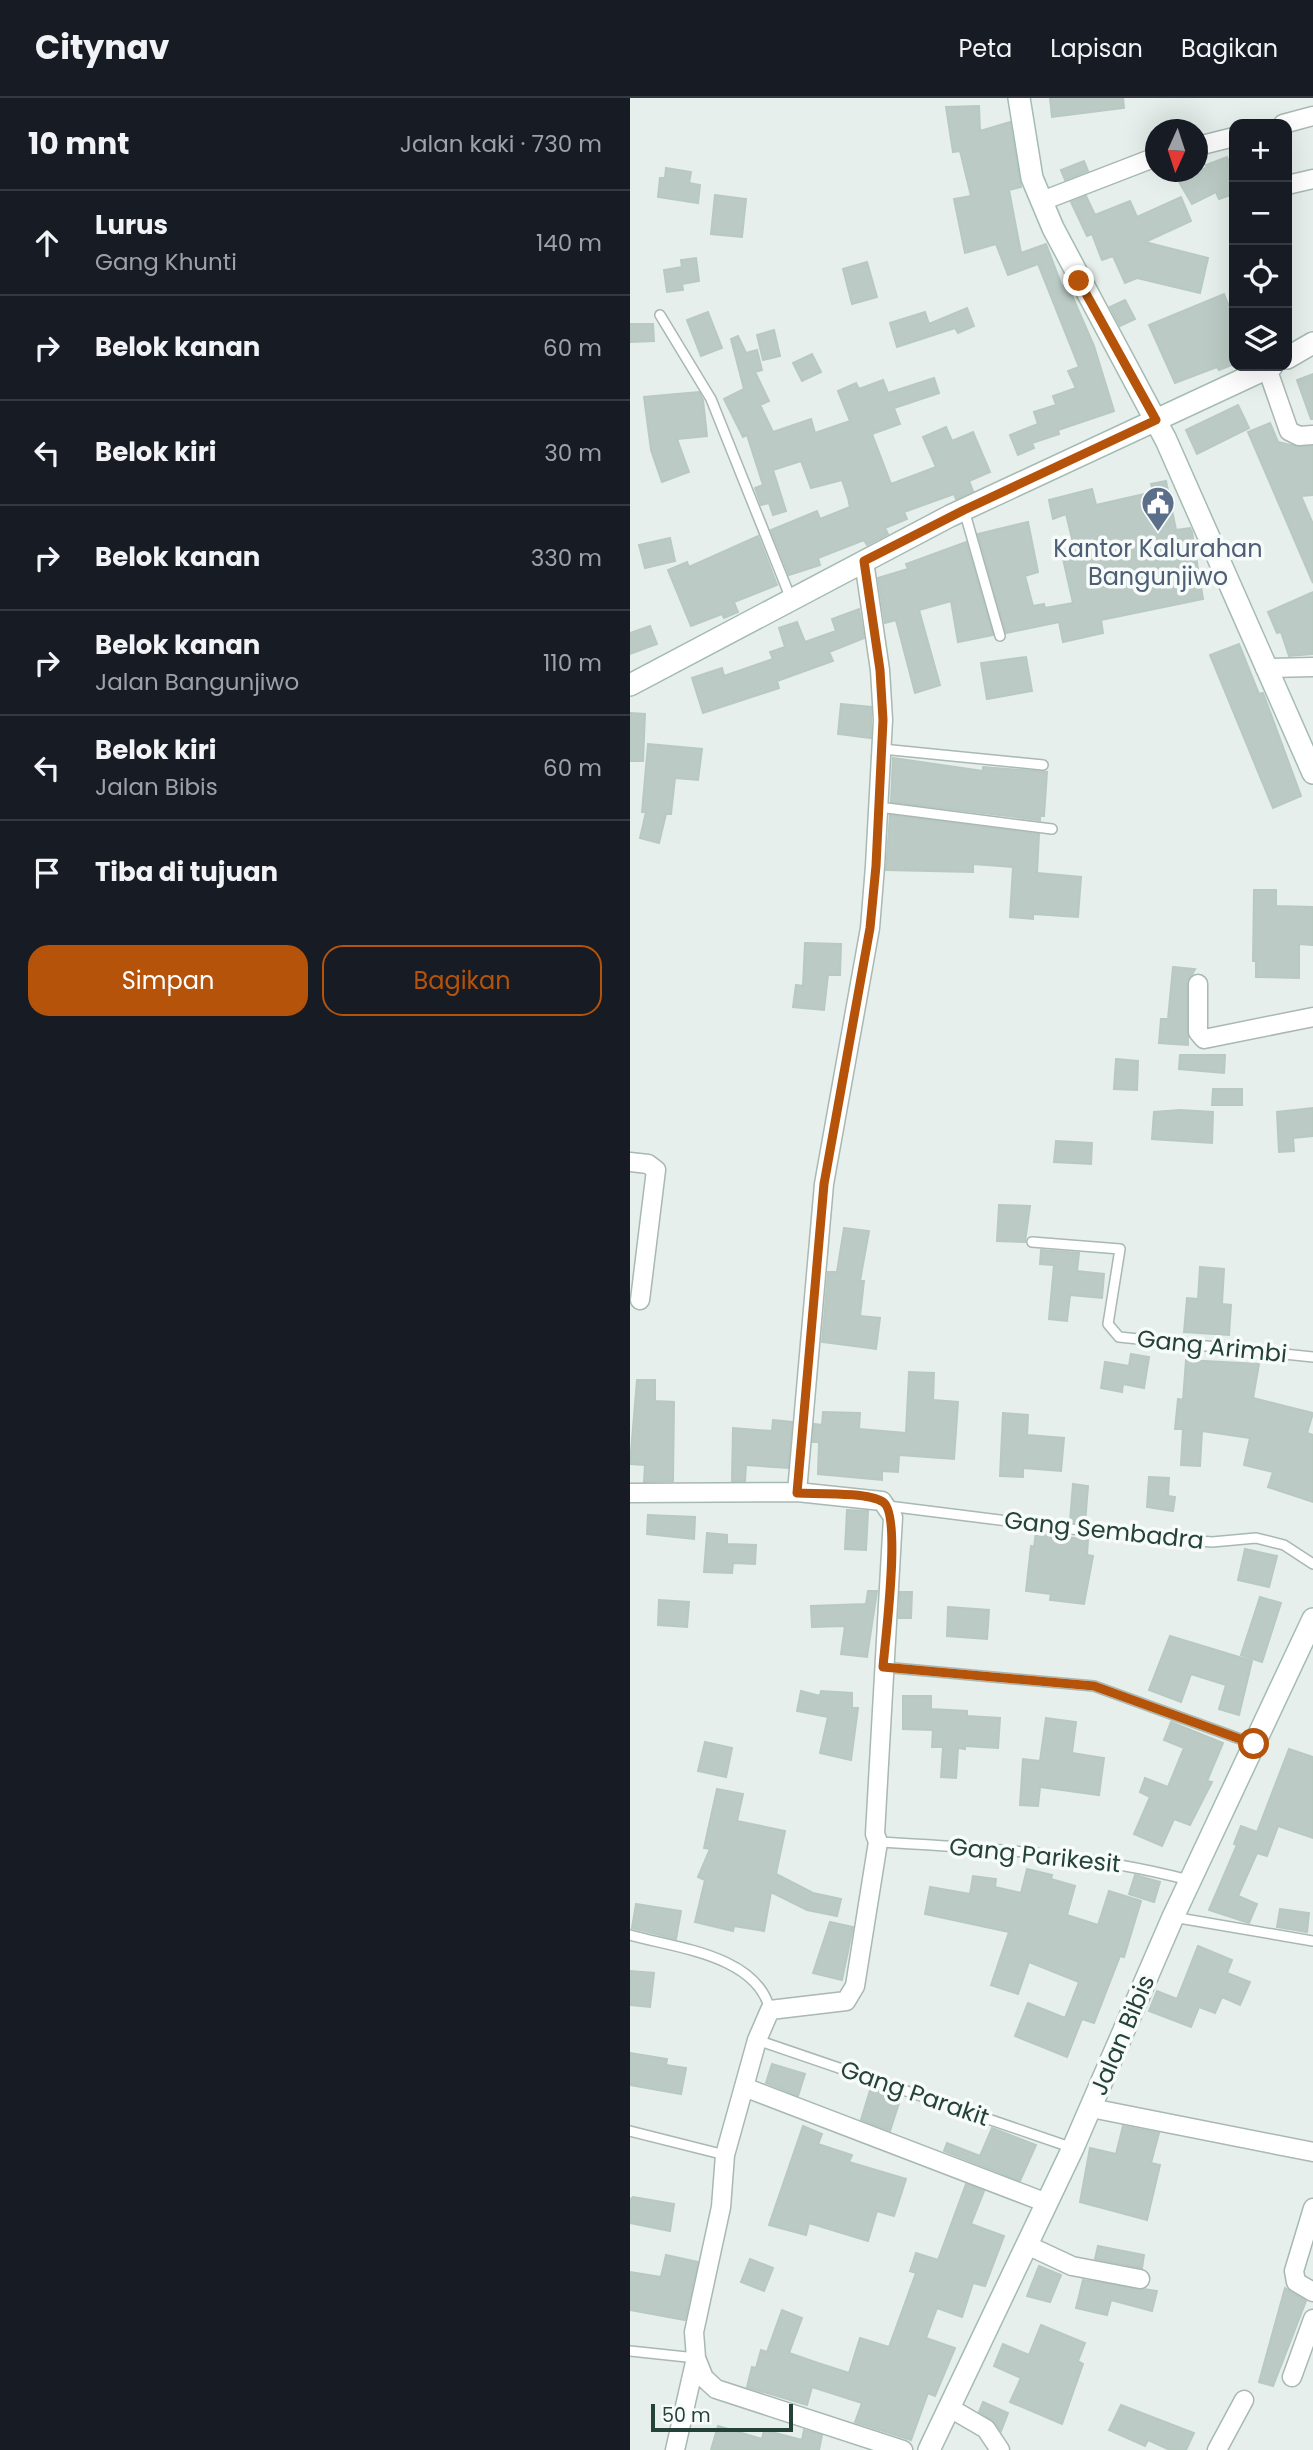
<!DOCTYPE html>
<html lang="id">
<head>
<meta charset="utf-8">
<style>
	body { margin:0; font-family:Poppins,sans-serif; background:#20242c; color:#f1f3f6 }
	.controls { position:absolute; right:21px; top:21px; display:grid; overflow:hidden; border-radius:14px; box-shadow:0 7px 28px #0002 }
	.controls button { width:63px; height:63px; display:grid; place-items:center; padding:0; border:0; border-bottom:2px solid #363941; background:#171b24; color:#f1f3f6; font:35px sans-serif }
	.compass { position:absolute; left:515px; top:21px; width:63px; height:63px; border-radius:50%; background:#171b24; box-shadow:0 7px 28px #0002; rotate:183deg }
	.scale { position:absolute; left:21px; bottom:18px; width:142px; box-sizing:border-box; padding-left:7px; border:4px solid #24423a; border-top:0; font-size:19px; line-height:24px; white-space:nowrap; color:#24423a; -webkit-text-stroke:5px #f7fbf9; paint-order:stroke }
	.stop { position:absolute; width:21px; height:21px; margin:-16px; border:5px solid #b45309; border-radius:50%; background:#fff }
	.stop.end { background:#b45309; border-color:#fff; box-shadow:0 2px 7px #0008 }
	.list { margin:0; padding:0; list-style:none }
	h2 { display:flex; justify-content:space-between; align-items:center; height:91px; margin:0; padding:0 28px; font-size:30px }
	h2 small { font-size:23px; font-weight:400; color:#9ea1a6 }
	.list li { display:grid; grid-template-columns:46px 1fr auto; gap:21px; align-items:center; box-sizing:border-box; height:105px; padding:0 28px; border-top:2px solid #363941 }
	.list b { display:block; font-size:26px; white-space:nowrap }
	.list p { margin:0; font-size:23px; white-space:nowrap; color:#9ea1a6 }
	.list em { font-size:23px; font-style:normal; color:#9ea1a6 }
	.actions { display:flex; gap:14px; padding:21px 28px }
	.actions a { flex:1; padding:16px 0; border:2px solid #b45309; border-radius:21px; text-align:center; font-size:24px; color:#b45309 }
	.actions .main { background:#b45309; color:#fff }
	.icon { flex:none; width:38px; height:38px; fill:none; stroke:currentColor; stroke-width:2; stroke-linecap:round; stroke-linejoin:round }
	.map { position:relative; flex:none; width:683px; height:2352px; overflow:hidden }
	header { display:flex; align-items:center; gap:42px; box-sizing:border-box; height:98px; padding:0 35px; background:#171b24; border-bottom:2px solid #363941 }
	header strong { font-size:33px }
	nav { display:flex; gap:38px; margin-inline-start:auto; font-size:24px }
	main { display:flex }
	aside { flex:1; background:#171b24 }
	.map>svg:first-child { display:block }
	.building { fill:#bbcac4; stroke:#b8c9c2; stroke-width:2 }
	.lines { fill:none; stroke-linecap:round; stroke-linejoin:round }
	.lane-casing { stroke:#a8b8b2; stroke-width:12 }
	.street-casing { stroke:#a8b8b2; stroke-width:21 }
	.secondary-casing { stroke:#a4bbb3; stroke-width:24 }
	.lane { stroke:#fff; stroke-width:9 }
	.street { stroke:#fff; stroke-width:18 }
	.secondary { stroke:#fff; stroke-width:21 }
	.route { stroke:#b45309; stroke-width:9 }
	.labels { text-anchor:middle; dominant-baseline:central; stroke-width:7; stroke-linejoin:round; paint-order:stroke }
	.service-label { font-size:24px; fill:#4e5e75; stroke:#f7fbf9 }
	.street-label { font-size:24px; fill:#24423a; stroke:#f7fbf9 }
</style>
</head>
<body>
<header>
<strong>Citynav</strong>
<nav><a>Peta</a><a>Lapisan</a><a>Bagikan</a></nav>
</header>
<main>
<aside>
<h2>10 mnt<small>Jalan kaki · 730 m</small></h2>
<ul class="list">
<li><svg class="icon" aria-label="ahead" viewBox="0 0 24 24"><path d="M12 20V5M6 11l6-6 6 6"/></svg><div><b>Lurus</b><p>Gang Khunti</p></div><em>140 m</em></li>
<li><svg class="icon" aria-label="right" viewBox="0 0 24 24"><path d="M7 20v-9h11M14 6l5 5-5 5"/></svg><div><b>Belok kanan</b></div><em>60 m</em></li>
<li><svg class="icon" aria-label="left" viewBox="0 0 24 24"><path d="M17 20v-9H6M10 6l-5 5 5 5"/></svg><div><b>Belok kiri</b></div><em>30 m</em></li>
<li><svg class="icon" aria-label="right" viewBox="0 0 24 24"><path d="M7 20v-9h11M14 6l5 5-5 5"/></svg><div><b>Belok kanan</b></div><em>330 m</em></li>
<li><svg class="icon" aria-label="right" viewBox="0 0 24 24"><path d="M7 20v-9h11M14 6l5 5-5 5"/></svg><div><b>Belok kanan</b><p>Jalan Bangunjiwo</p></div><em>110 m</em></li>
<li><svg class="icon" aria-label="left" viewBox="0 0 24 24"><path d="M17 20v-9H6M10 6l-5 5 5 5"/></svg><div><b>Belok kiri</b><p>Jalan Bibis</p></div><em>60 m</em></li>
<li><svg class="icon" aria-label="arrive" viewBox="0 0 24 24"><path d="M6 21V4h12l-3 4 3 4H6"/></svg><div><b>Tiba di tujuan</b></div></li>
</ul>
<div class="actions"><a class="main">Simpan</a><a>Bagikan</a></div>
</aside>
<div class="map">
<svg width="683" height="2352" viewBox="0 0 683 2352">
	<rect width="100%" height="100%" fill="#e6efeb"/>
	<!-- building -->
	<path class="building" d="M420,0H493L494,10L422,19Z
		M349,8L350,33L380,24L391,89L379,92L391,155L416,146L432,188L437,186L464,248L484,313L428,332L429,336L402,345L404,350L388,357L380,337L408,326L404,314L426,307L423,298L446,290L438,273L449,269L408,166L378,177L366,146L335,155L324,101L341,98L330,53L323,54L316,9Z
		M597,59L598,62L604,60V96L589,101L586,94L562,106L549,84L577,69L576,67Z
		M454,63L458,73L435,82L431,72Z
		M36,70L61,74L59,85L70,87L68,105L28,99L30,80H35Z
		M85,97L116,101L112,139L81,136Z
		M456,98L465,117L500,103L507,119L551,99L561,123L515,144L578,160L570,195L507,180L495,185L483,158L472,162L462,136L457,138L441,104Z
		M66,160L69,183L52,186L53,192L37,194L34,172L52,169L51,162Z
		M237,164L247,199L222,206L213,171Z
		M594,196L604,221V266L589,272L587,269L545,285L519,227Z
		M495,202L505,221L490,228L480,209Z
		M337,210L344,228L328,235L325,230L267,249L260,225L295,214L299,226Z
		M78,214L92,250L71,258L57,222Z
		M0,226H23L24,243L0,244Z
		M144,232L150,258L133,262L127,237Z
		M108,238L116,255L127,252L132,272L125,274L139,303L130,307L143,334L181,321L185,335L220,323L208,293L226,285L229,291L253,282L258,295L304,280L309,295L264,310L270,326L242,336L261,386L306,369L293,339L316,329L322,343L343,334L360,374L339,383L343,393L326,401L324,396L274,414L277,421L255,430L258,436L237,447L234,442L188,460L190,467L159,477L141,432L187,413L190,421L220,409L218,400L212,382L181,390L171,363L143,372L156,413L143,417L139,405L131,407L125,390L133,387L117,337L113,339L94,301L114,291L101,241Z
		M182,256L191,274L172,283L163,265Z
		M683,276V321H681L667,282Z
		M69,294L73,302L77,338L47,341L59,374L32,384L21,352L14,299Z
		M608,307L619,330L567,356L556,332Z
		M640,325L648,344L669,349L683,348V397L671,398L683,426V485L618,334Z
		M536,383L546,432L560,430L562,434L573,501L471,522L473,535L433,544L429,524L376,535L348,436L398,424L408,474L395,478L403,508L414,506L415,510L443,505L431,452L444,449L436,416L423,421L419,402L462,391L466,407L523,394L521,386Z
		M128,438L147,487L104,504L108,514L94,520L92,516L61,528L38,472L57,464L59,469Z
		M40,440L45,463L15,470L9,447Z
		M336,444L363,537L328,544L321,503L289,512L310,587L285,595L266,522L255,525L248,480L278,471L276,466Z
		M683,494V556L659,558L651,534L647,535L638,514Z
		M229,511L234,540L199,554L203,563L147,583L149,590L73,615L62,580L92,570L94,578L143,561L140,554L155,549L149,530L167,524L175,544L206,533L202,521Z
		M20,528L27,546L0,556V535Z
		M609,546L629,596L633,595L671,698L643,710L580,557Z
		M396,559L402,593L357,601L351,565Z
		M211,606L241,609V640L208,636Z
		M0,615L15,616L13,663H0Z
		M18,646L72,651L68,682L45,680L41,716H36L29,745L10,740L16,714H12Z
		M263,660L353,673V669L417,674L414,718H410V722L261,704Z
		M260,717L409,736L407,775L451,779L448,819L403,816V821L380,819L383,769L343,766V774L256,772Z
		M624,792H646V808L683,809V847L669,846V880L626,879V863H623Z
		M175,845L211,846L210,877H198L194,912L163,909L166,887L173,888Z
		M543,869L565,871L557,886L558,947L529,945L531,921H538Z
		M550,957H595L594,975L549,971Z
		M486,961L508,963L507,992L484,991Z
		M583,991H612V1007H582Z
		M683,1010V1038L663,1040L664,1053L649,1054L647,1014Z
		M550,1012L583,1014L582,1045L522,1041L524,1014Z
		M426,1043L462,1045L461,1066L424,1064Z
		M369,1107L400,1108L395,1144L367,1143Z
		M214,1130L239,1133L230,1183H234L230,1218L250,1220L246,1251L192,1244L198,1174H207Z
		M411,1152L449,1155L447,1173L474,1176L472,1200L440,1197L437,1223L419,1221L424,1167L410,1166Z
		M570,1169L594,1171L592,1206L601,1207L599,1237L554,1234L557,1200L568,1201Z
		M501,1256L519,1259L514,1290L493,1286L492,1294L471,1290L475,1264L499,1268Z
		M556,1262L629,1266L623,1300L683,1315L677,1335L683,1337V1404L638,1389L643,1374L614,1367L620,1340L572,1333L570,1368L551,1367L553,1331H545L548,1301L553,1302Z
		M279,1274L304,1275L303,1302L328,1304L324,1361L269,1357L268,1374L252,1373V1382L188,1376L189,1344H183L184,1326L192,1327L193,1314L230,1315L229,1331L276,1335Z
		M7,1282H25V1303L44,1304L43,1383L14,1384L15,1367L0,1366Z
		M373,1315L398,1317L397,1337L434,1340L431,1373L393,1370V1379L370,1378Z
		M143,1322L162,1324L158,1370L116,1367L115,1383H102L103,1330L142,1333Z
		M519,1379L539,1380L538,1398L545,1399L543,1413L517,1409Z
		M443,1386L458,1388L455,1426L440,1424Z
		M217,1412L238,1413L236,1452L215,1451Z
		M18,1417L65,1419L64,1441L17,1436Z
		M406,1434L458,1442L457,1457L463,1458L454,1506L420,1502L421,1496L396,1493L401,1448L404,1449Z
		M77,1435L97,1437V1446L126,1447L125,1466L103,1465L102,1475L74,1474Z
		M615,1451L647,1458L639,1489L608,1482Z
		M238,1493H247L237,1559L211,1556L215,1528L182,1529L181,1508L236,1506Z
		M270,1494H282L281,1520H269Z
		M630,1499L651,1505L632,1564L611,1557Z
		M29,1502L59,1504L57,1529L28,1527Z
		M318,1509L359,1512L357,1541L317,1538Z
		M540,1538L622,1563L609,1617L589,1611L596,1587L561,1576L551,1604L519,1592Z
		M171,1593L190,1598L191,1593L222,1595V1610H228L221,1662L190,1655L198,1619L167,1613Z
		M273,1598H301V1611L337,1613V1618L370,1620L368,1650L335,1648V1651L328,1650L326,1680L311,1679L313,1649H302L303,1632L273,1631Z
		M416,1620L446,1624L442,1655L474,1660L469,1697L410,1689L408,1708L390,1707L393,1661L410,1663Z
		M541,1624L593,1645L577,1683L582,1684L560,1727L544,1721L532,1748L504,1736L520,1699L510,1694L515,1680L538,1689L554,1650L534,1642Z
		M75,1644L102,1650L96,1679L68,1673Z
		M659,1651L683,1659V1740L648,1728L637,1758L627,1755L608,1798L627,1806L619,1825L579,1812L607,1747L604,1746L611,1728L627,1734Z
		M87,1691L113,1696L107,1723L155,1733L146,1776L183,1795L211,1801L207,1818L177,1812L141,1794L134,1833L104,1828L103,1833L65,1824L75,1782L68,1779L80,1751L74,1750Z
		M397,1771L422,1777L421,1781L445,1788L437,1817L468,1827L479,1793L511,1803L494,1859L490,1858L464,1925L452,1921L437,1959L385,1938L398,1905L435,1920L449,1884L399,1864L388,1896L361,1887L379,1834L295,1816L300,1789L340,1796L343,1778L366,1781L365,1789L391,1795Z
		M505,1777L530,1784L524,1804L499,1796Z
		M6,1806L51,1813L46,1841L2,1830Z
		M650,1811L679,1815L677,1834L647,1829Z
		M200,1824L223,1829L212,1882L183,1875Z
		M568,1848L602,1862L597,1875L620,1884L610,1907L592,1899L585,1915L569,1909L561,1929L519,1913L527,1893L547,1901Z
		M0,1873L24,1875L20,1909L0,1907Z
		M0,1955L37,1961L36,1967L56,1970L51,1996L0,1987Z
		M142,1966L175,1976L168,1998L136,1985Z
		M241,1989L271,1999L260,2033L231,2022Z
		M173,2028L192,2036L188,2046L222,2057L219,2064L276,2081L264,2118L247,2113L238,2143L179,2125L176,2137L139,2127Z
		M493,2028L529,2035L521,2065L530,2067L517,2122L450,2104L460,2050L486,2056Z
		M362,2030L406,2047L390,2083L314,2053L317,2045L350,2058Z
		M336,2086L354,2093L341,2126L374,2138L355,2188L343,2185L332,2219L307,2210L296,2240L325,2250L305,2298L298,2295L281,2342L225,2324L232,2305L182,2289L177,2307L117,2289L122,2269L126,2270L131,2252L137,2254L152,2212L172,2220L159,2255L185,2264L219,2275L230,2240L259,2249L286,2175L280,2173L286,2155L308,2162Z
		M3,2099L44,2106L40,2133L0,2125V2102Z
		M468,2148L514,2157L512,2170L465,2161Z
		M36,2157L68,2164L55,2222L0,2212V2174L31,2179Z
		M120,2161L143,2170L134,2193L111,2184Z
		M409,2168L431,2177L420,2204L397,2198Z
		M453,2182L527,2193L522,2213L481,2202L477,2217L446,2210Z
		M655,2190L676,2203L643,2288L629,2284Z
		M411,2227L455,2245L448,2263L453,2266L432,2326L380,2304L391,2280L364,2268L373,2246L399,2257Z
		M353,2304L378,2315L371,2333L362,2322L349,2314Z
		M491,2307L564,2335L556,2352H540L518,2342L515,2348L479,2332Z
		M88,2328L132,2341L134,2332L172,2342L174,2332L192,2337L189,2352H81Z"/>
	<g class="lines">
		<defs>
			<path id="lane" d="M30,217L81,301L161,501
				M334,412L370,538
				M252,651L413,667
				M249,709L422,731
				M402,1144L490,1151L478,1226L489,1239L683,1259
				M258,1408L473,1435L582,1444L626,1440L654,1447L683,1466
				M253,1569L464,1588L624,1646
				M248,1744C354,1750 456,1755 559,1782
				M543,1819L683,1843
				M0,1837C46,1850 127,1857 140,1912
				M127,1942L443,2050
				M0,2033L95,2057
				M0,2253L66,2260"/>
			<path id="street" d="M653,26L683,18
				M568,48L604,39
				M657,87L683,81
				M412,103L526,59
				M637,270L659,333L669,338L683,337
				M635,570L683,569
				M568,886V934L574,941L683,919
				M0,1064L18,1066L26,1072L10,1202
				M167,1394L194,1086L240,830L245,768L253,622L250,572L234,463
				M0,1395L167,1394L252,1403L263,1419L245,1736L248,1744L225,1888L216,1903L140,1912L127,1942L95,2057L91,2109L64,2234L66,2260L74,2280L86,2291L273,2352
				M114,1989L417,2105
				M461,2010L683,2054
				M683,2110L664,2173L666,2184L683,2194
				M397,2147L442,2168L510,2181
				M662,2279L683,2221
				M320,2310L356,2331L370,2352
				M45,2352L66,2260
				M587,2352L614,2302"/>
			<path id="secondary" d="M389,0L402,80L423,130L536,342L683,675
				M657,260L683,245
				M0,587L320,418L642,268
				M299,2352L443,2050L543,1819L683,1521"/>
		</defs>
		<!-- lane casing -->
		<use href="#lane" class="lane-casing"/>
		<!-- street casing -->
		<use href="#street" class="street-casing"/>
		<!-- secondary casing -->
		<use href="#secondary" class="secondary-casing"/>
		<!-- lane -->
		<use href="#lane" class="lane"/>
		<!-- street -->
		<use href="#street" class="street"/>
		<!-- secondary -->
		<use href="#secondary" class="secondary"/>
	</g>
	<g class="lines">
		<!-- route -->
		<path class="route" d="M449,183L526,322L334,412L234,463L250,572L253,622L246,768L240,830L194,1086L167,1395C188,1396 237,1394 253,1404C272,1416 255,1543 253,1569L464,1588L624,1646"/>
	</g>
	<!-- icons -->
	<defs>
		<symbol id="civic-pin" viewBox="-11 -11 22 30"><path d="M0 17L-7.5 6A9.5 9.5 0 1 1 7.5 6Z" fill="#5c6f8a" stroke="#f7fbf9"/><path d="M-.6-6.5H3V-4.5H.6V-3L4-1V1h2V6H-6V1h2V-1L-.6-3ZM-1.2 2.5V6h2.4V2.5Z" fill="#fff"/></symbol>
	</defs>
	<g fill-rule="evenodd">
		<use href="#civic-pin" x="509" y="386" width="38" height="52"/>
	</g>
	<g class="labels">
		<!-- service labels -->
		<g class="service-label">
			<text x="528" y="450">Kantor Kalurahan<tspan x="528" dy="28">Bangunjiwo</tspan></text>
		</g>
		<!-- street labels -->
		<g class="street-label">
			<text transform="translate(582 1248) rotate(6)">Gang Arimbi</text>
			<text transform="translate(474 1432) rotate(6)">Gang Sembadra</text>
			<text transform="translate(405 1757) rotate(6)">Gang Parikesit</text>
			<text transform="translate(492 1937) rotate(-67)">Jalan Bibis</text>
			<text transform="translate(285 1995) rotate(19)">Gang Parakit</text>
		</g>
	</g>
</svg>
<div class="controls">
<button>+</button>
<button>−</button>
<button><svg class="icon" aria-label="locate" viewBox="0 0 24 24"><circle cx="12" cy="12" r="6"/><path d="M12 2v4M12 18v4M2 12h4M18 12h4"/></svg></button>
<button><svg class="icon" aria-label="layers" viewBox="0 0 24 24"><path d="M12 4l9 5-9 5-9-5zM3 14l9 5 9-5"/></svg></button>
</div>
<svg class="compass" viewBox="-18 -18 36 36"><path d="M0-13l5 13h-10z" fill="#e53935"/><path d="M0 13l5-13h-10z" fill="#9ea1a6"/></svg>
<div class="scale">50 m</div>
<div class="stop" style="left:624px;top:1646px"></div>
<div class="stop end" style="left:449px;top:183px"></div>
</div>
</main>
</body>
</html>
